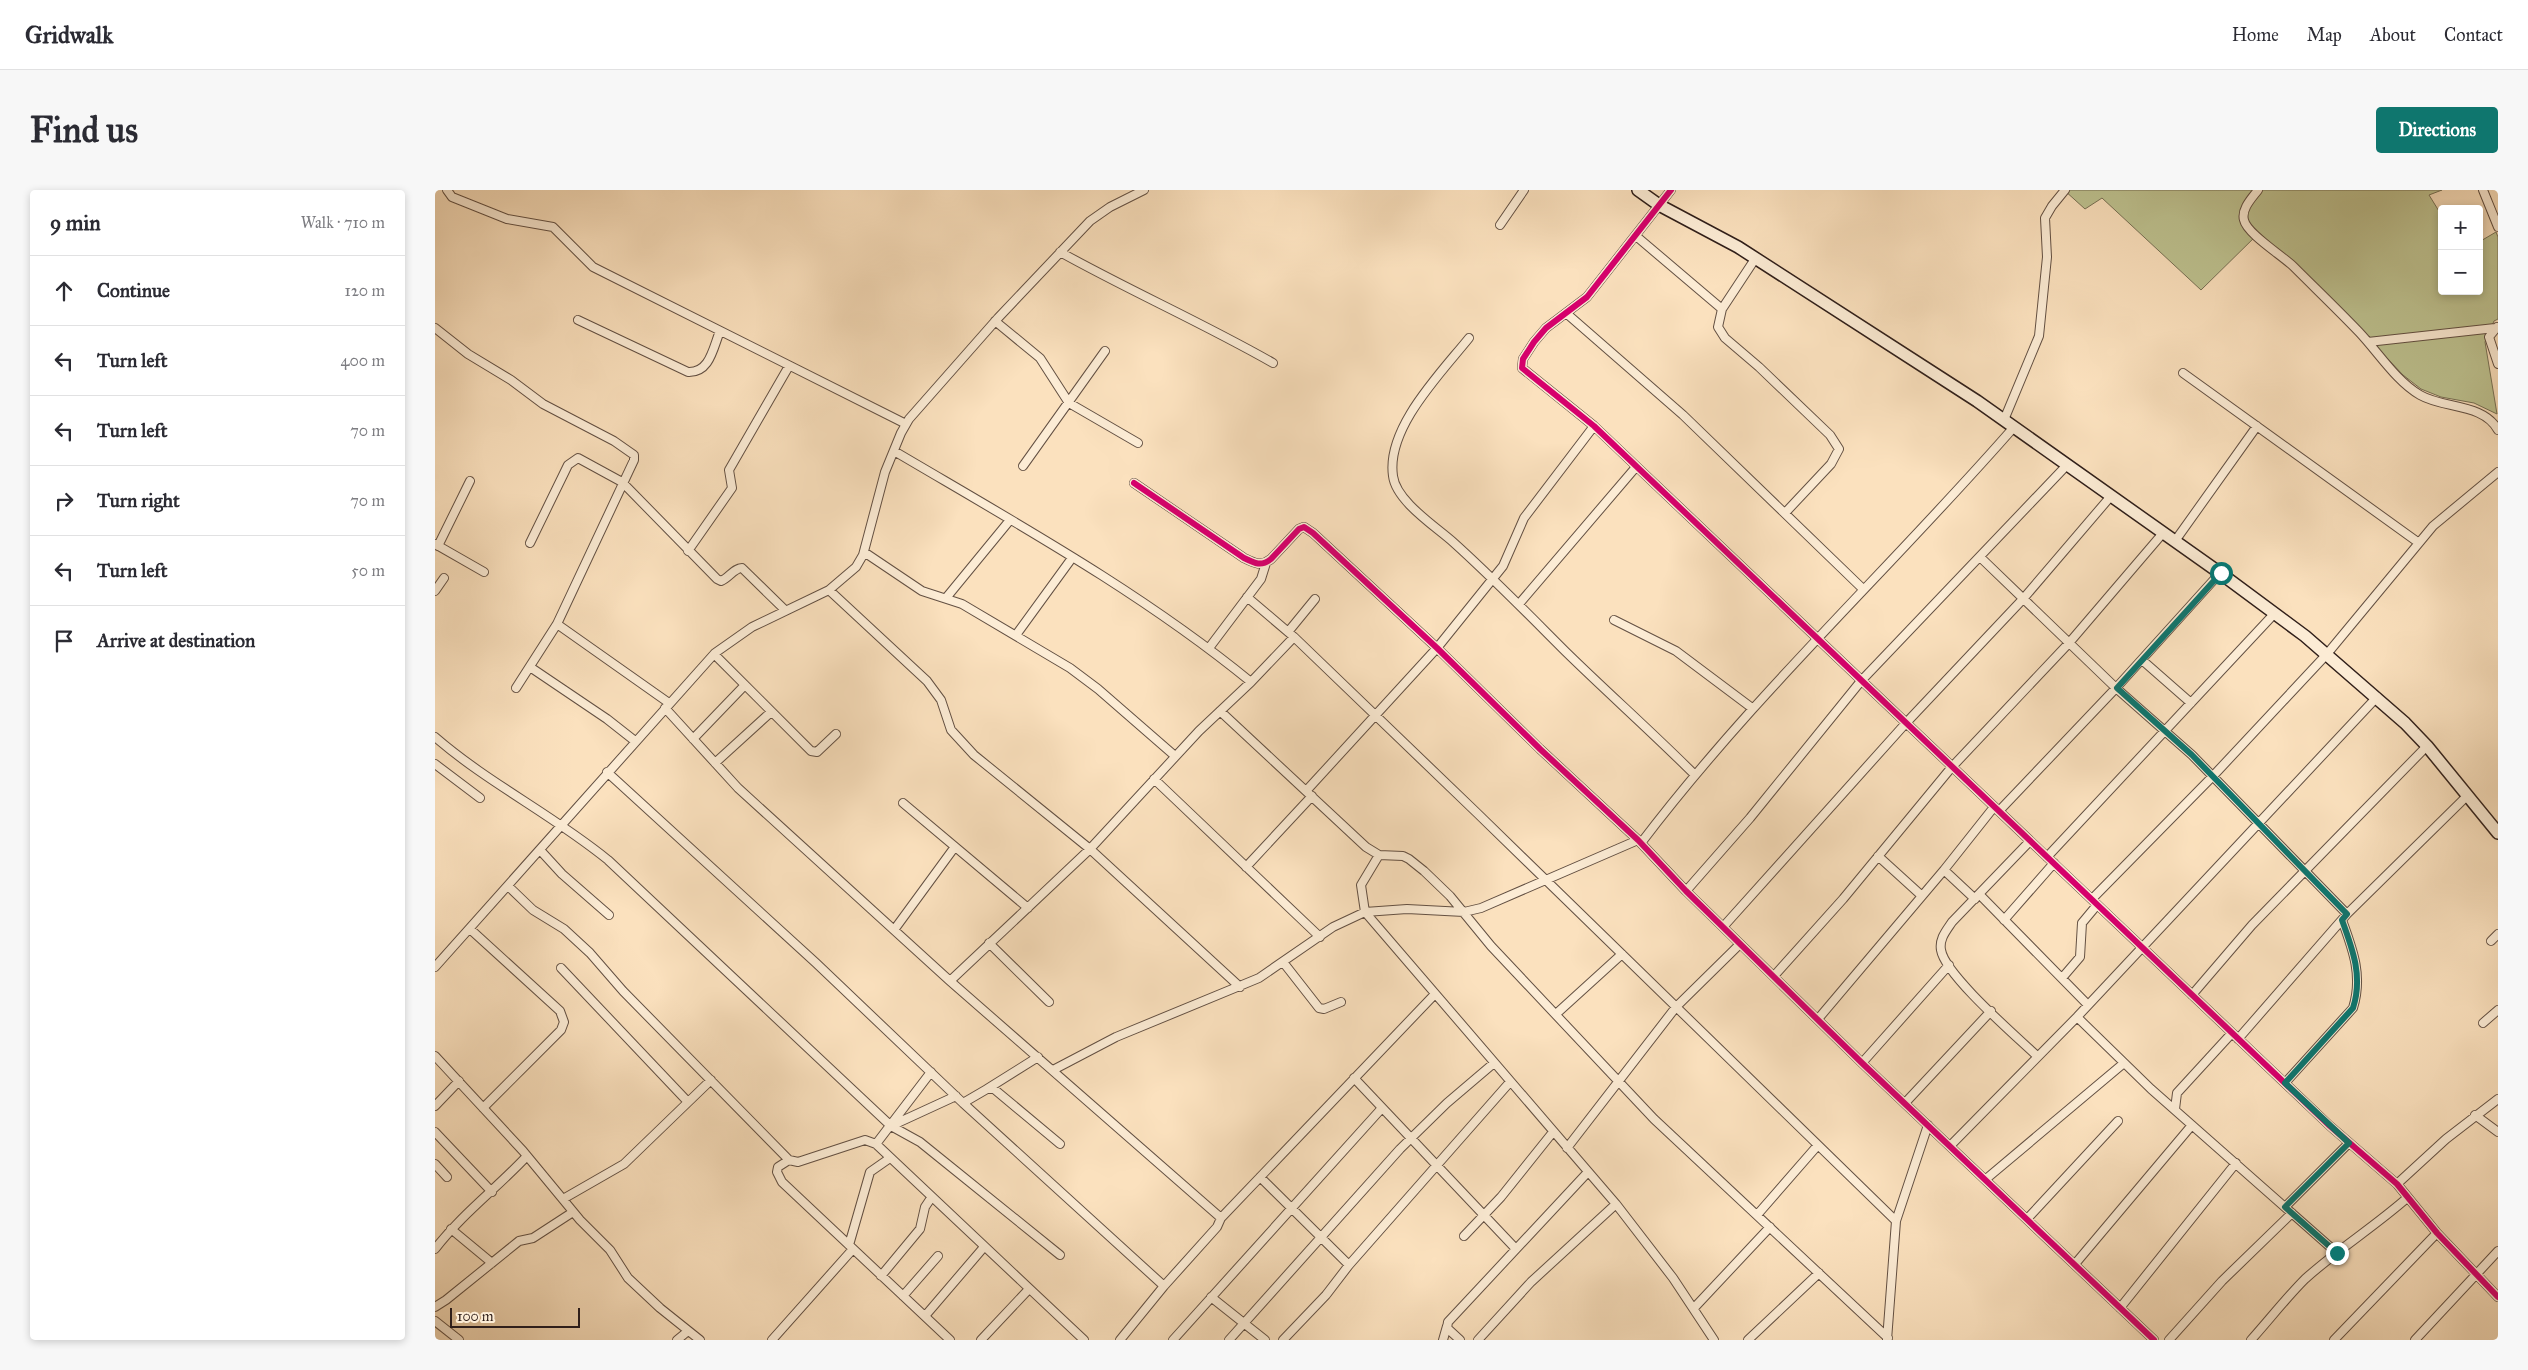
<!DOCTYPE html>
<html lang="en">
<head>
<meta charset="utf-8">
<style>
	body { margin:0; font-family:"IM FELL Great Primer",serif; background:#f7f7f7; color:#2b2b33 }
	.controls { position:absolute; right:15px; top:15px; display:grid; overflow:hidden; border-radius:5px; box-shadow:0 2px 8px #0003 }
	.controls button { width:45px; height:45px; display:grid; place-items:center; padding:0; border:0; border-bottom:1px solid #e1e1e2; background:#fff; color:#2b2b33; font:25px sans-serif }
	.scale { position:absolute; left:15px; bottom:12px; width:130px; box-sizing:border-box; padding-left:5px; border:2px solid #301f1a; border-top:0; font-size:14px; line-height:18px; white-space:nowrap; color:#301f1a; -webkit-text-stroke:4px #fcecd5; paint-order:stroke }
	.stop { position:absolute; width:15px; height:15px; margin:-11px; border:4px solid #0f766e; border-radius:50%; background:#fff }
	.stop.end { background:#0f766e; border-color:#fff; box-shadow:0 1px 5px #0008 }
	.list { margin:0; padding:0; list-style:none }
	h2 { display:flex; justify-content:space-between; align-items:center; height:65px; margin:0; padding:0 20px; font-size:21px }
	h2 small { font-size:16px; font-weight:400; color:#7c7c81 }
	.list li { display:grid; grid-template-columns:32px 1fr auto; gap:15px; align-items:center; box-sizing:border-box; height:70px; padding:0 20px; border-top:1px solid #e1e1e2 }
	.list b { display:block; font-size:19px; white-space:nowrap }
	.list em { font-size:16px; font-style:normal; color:#7c7c81 }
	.icon { flex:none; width:28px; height:28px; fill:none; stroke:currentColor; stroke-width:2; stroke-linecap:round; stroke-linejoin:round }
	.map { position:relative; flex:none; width:2063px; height:1150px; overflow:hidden; border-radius:5px }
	header { display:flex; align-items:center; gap:30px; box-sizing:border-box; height:70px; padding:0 25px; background:#fff; border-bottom:1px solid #e1e1e2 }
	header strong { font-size:24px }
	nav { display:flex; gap:28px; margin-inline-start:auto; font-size:18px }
	.intro { display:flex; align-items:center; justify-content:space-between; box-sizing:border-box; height:120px; padding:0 30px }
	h1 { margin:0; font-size:35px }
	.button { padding:12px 22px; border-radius:5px; background:#0f766e; color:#fff; font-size:18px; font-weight:700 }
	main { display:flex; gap:30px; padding:0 30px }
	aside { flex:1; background:#fff; border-radius:5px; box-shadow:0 2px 8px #0003 }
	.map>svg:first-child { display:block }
	.green { fill:#bec391; stroke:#777156 }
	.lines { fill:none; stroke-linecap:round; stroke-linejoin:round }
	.street-casing { stroke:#635043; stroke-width:10 }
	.secondary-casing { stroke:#301f1a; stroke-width:14 }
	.street { stroke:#fcecd5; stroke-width:8 }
	.secondary { stroke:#fcecd5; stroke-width:11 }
	.cycleway-casing { stroke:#fcecd5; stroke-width:9 }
	.cycleway { stroke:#d6006c; stroke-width:6 }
	.route { stroke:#0f766e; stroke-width:6 }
</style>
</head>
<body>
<header>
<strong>Gridwalk</strong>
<nav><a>Home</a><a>Map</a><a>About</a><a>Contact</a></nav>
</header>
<div class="intro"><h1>Find us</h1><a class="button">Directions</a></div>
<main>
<aside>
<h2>9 min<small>Walk · 710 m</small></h2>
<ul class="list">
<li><svg class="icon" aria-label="ahead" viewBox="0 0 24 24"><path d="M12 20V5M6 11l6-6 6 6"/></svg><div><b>Continue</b></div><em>120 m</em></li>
<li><svg class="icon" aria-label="left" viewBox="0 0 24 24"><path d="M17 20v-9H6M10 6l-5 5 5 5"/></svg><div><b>Turn left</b></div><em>400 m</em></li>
<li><svg class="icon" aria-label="left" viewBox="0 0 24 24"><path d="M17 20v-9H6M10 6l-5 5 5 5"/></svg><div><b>Turn left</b></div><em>70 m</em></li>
<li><svg class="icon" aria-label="right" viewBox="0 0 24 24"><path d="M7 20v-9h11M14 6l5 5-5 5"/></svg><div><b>Turn right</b></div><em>70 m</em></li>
<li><svg class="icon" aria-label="left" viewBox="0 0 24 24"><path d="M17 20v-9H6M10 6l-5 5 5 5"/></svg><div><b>Turn left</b></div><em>50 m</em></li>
<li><svg class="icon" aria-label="arrive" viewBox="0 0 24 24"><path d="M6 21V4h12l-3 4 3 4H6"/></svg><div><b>Arrive at destination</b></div></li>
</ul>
</aside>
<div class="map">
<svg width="2063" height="1150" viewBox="0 0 2063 1150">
	<rect width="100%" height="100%" fill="#fbe1be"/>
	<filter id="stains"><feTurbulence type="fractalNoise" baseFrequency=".004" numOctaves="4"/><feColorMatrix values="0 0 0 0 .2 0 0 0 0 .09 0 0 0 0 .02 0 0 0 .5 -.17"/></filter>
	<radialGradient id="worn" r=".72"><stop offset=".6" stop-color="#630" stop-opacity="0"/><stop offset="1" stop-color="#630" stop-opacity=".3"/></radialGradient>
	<!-- green -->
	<path class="green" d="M1629,0H2007L1994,5L2007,26V101H2044V52L2061,42L2063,47V129L2059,131L2050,152L2062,224L2039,213L2006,207L1986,199L1968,185L1877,89L1824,43L1766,100L1667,8L1650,19Z"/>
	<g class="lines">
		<defs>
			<path id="street" d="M12,0L17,7L72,29L118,37L158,77L471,234
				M1236,0L1152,107L1111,138L1099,152L1088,169L1087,178L1159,236L1895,936L1962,994L2002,1043L2063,1107
				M1823,0C1817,8 1806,19 1809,30C1812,44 1848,66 1859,77C1881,99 1903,120 1924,142C1943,162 1961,191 1985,205C2009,219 2048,213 2063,240
				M2048,0L2063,37
				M1065,35L1089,0
				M1201,46L1287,119
				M625,62C695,101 768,133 838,173
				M1320,69L1287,119L1283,137L1290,148L1324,177L1395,245L1404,259L1396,274L1350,323
				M1131,123L1248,225L1428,399
				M143,130L253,182C275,183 278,158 285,141
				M560,131L605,168L634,213L703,253
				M2062,137L2054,147L2063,174
				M0,138L33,164L76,190L108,214L179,251L199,265V270L122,434L81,498
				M1034,148C1006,183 951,238 958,286C961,311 1000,336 1018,352C1057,387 1094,425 1131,462C1174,504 1218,543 1260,585
				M1933,152L2060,138
				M1748,183L1984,353
				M1569,230L1604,146L1612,67L1610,28L1617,16L1630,0
				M459,261C581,333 706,402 816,492
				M588,276L670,161
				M699,293L809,368C819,373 826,377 836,369L864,339L869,337L878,343L1002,458L1105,559L1203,650L1251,701L1427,873L1719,1150
				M1740,351L1822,236
				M95,353L133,275L143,268L187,292L282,389L286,391C294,388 299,378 307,378L350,420
				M0,354L49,382
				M3,356L35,291
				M253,361L297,298L294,280L354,176
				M429,362L487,401L527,414L635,478L663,499L740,566
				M1545,367L1681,498L1757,565L1912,724
				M394,400L492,491L506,510L516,540L539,565L655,659L805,797
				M0,401L9,388
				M812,407L859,447L1042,623L1461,1031L1452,1150
				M511,408L575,330
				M1084,414L1201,277
				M1179,430L1241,461L1317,518
				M122,434L234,513
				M853,442L880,409
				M581,445L637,368
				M774,458L826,389L831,373
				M279,464L376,561L382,562L401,544
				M1707,470L1756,513
				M95,477L172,529L200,551
				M230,518L303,598L515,791L786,1028L782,1037L729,1096L685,1150
				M785,521L931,657L944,665L968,666L974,669L989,681L1015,706L1056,756L1219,929L1453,1148
				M0,547C53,593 118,625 173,670L456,936L485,952L625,1065
				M258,549L309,496
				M280,573L336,522
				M0,574L45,608
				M172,582L381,773L528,913L729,1096
				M719,589L885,747
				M871,601L1002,458L1068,376L1089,328L1159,236
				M468,613L593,718
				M1564,621L1681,498L1785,383
				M1595,651L1517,732C1511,741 1504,749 1506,760C1510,785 1581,846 1602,866
				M1206,653C1319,504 1456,378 1579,237
				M105,660L127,684L174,725
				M944,665L926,695L930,722L1181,1014L1238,1088L1279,1150
				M1443,666L1487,706
				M1612,667L1839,424
				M811,677L877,606
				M1509,680L1540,709
				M73,696L98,720L129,739L155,763L188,801L354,970L363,972L430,950L441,954L649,1150
				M1251,701L1315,628L1426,491L1632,275
				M1544,704L1653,815
				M1657,709L1778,586L1892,464L1998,336L2063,282
				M1569,730L1619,673
				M1288,737L1471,533L1588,409L1676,306
				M35,739L125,821L129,832L126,840L48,918
				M459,740L519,658
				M2056,751L2063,744
				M554,753L614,812
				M848,772L884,818L889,819L906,812
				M0,777L280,463L317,437L394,400L421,377L428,365L450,282L466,243L474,229L563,128L655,31L675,17L709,0
				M126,778L253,912
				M1339,786L1408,709L1516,578L1634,453L1728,343
				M1627,788L1645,767L1647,733L1662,715
				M515,791L655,659L764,541L816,492L859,447
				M1757,805L1817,735L1992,556
				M1121,824L1187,764
				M1642,827L1716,899L1902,1063
				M1383,829L1509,680L1559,617
				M2048,833L2063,820
				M1803,849L1912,724L2033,605
				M0,866L88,961L145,1030L175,1060L193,1088L225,1118L265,1150
				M1427,873L1514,775
				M618,880L681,847L824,788L898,737L930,722L972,719L1029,722L1046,718L1203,650
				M919,888L1080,1058
				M1850,893L1918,818C1928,786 1918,760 1907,730
				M552,899L603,867
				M528,913L552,899H559L625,954
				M1470,913L1556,821
				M0,916L24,891
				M1740,919L1742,903L1797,843
				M2040,925L2063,942
				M458,935L521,906
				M0,942L57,1002
				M441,954L496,882
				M1515,956L1642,827L1942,507
				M1132,958L1241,817L1305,754
				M354,970L343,977L342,982L347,992L515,1150
				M0,974L12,987
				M825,987L914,1075
				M1551,989L1689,873
				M1962,994L2011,949L2063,909
				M128,1009L189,974L276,890
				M1850,1017L1914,953
				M1322,1025L1383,955
				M786,1028L1000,804
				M1593,1028L1683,931
				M1461,1031L1493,935
				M16,1039L57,1073
				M1029,1046L1066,1007L1118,942
				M414,1055L435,982L455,968
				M0,1059C27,1024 62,998 92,966
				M1640,1074L1757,935
				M446,1086L485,1039L490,1017L496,1008
				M468,1106L503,1066
				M776,1107L830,1150
				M0,1117L11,1110L84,1051L98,1048L138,1022
				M1259,1118L1335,1037
				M1685,1118L1801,973
				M490,1126L549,1057
				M0,1131L24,1150
				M242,1150L253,1141
				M337,1150L418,1059
				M546,1150L594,1099
				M738,1150L947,918
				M794,1150L965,959L1012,913L1059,873
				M848,1150L891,1105L914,1075L1075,892
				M1008,1150L1012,1136
				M1025,1150L1012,1138L1013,1132L1153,982
				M1043,1150L1096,1092L1181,1014
				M1313,1150L1384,1083
				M1734,1150L1787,1091L1857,1023
				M1816,1150C1834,1130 1851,1108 1870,1089C1902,1060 1939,1037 1972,1008
				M1899,1150L2002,1043
				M1980,1150L2063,1061"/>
			<path id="secondary" d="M1203,0L1224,15L1303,57L1542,211L1785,383L1870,446L1970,533L1992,556L2063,643"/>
		</defs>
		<!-- street casing -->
		<use href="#street" class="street-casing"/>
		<!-- secondary casing -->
		<use href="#secondary" class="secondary-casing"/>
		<!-- street -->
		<use href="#street" class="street"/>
		<!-- secondary -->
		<use href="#secondary" class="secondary"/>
		<defs>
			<path id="cycleway" d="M1236,0L1152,107L1111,138L1099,152L1088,169L1087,178L1159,236L1895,936L1962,994L2002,1043L2063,1107
				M699,293L809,368C819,373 826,377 836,369L864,339L869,337L878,343L1002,458L1105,559L1203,650L1251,701L1427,873L1719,1150"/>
		</defs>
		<!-- cycleway casing -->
		<use href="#cycleway" class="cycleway-casing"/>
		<!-- cycleway -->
		<use href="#cycleway" class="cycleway"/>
	</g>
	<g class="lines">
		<!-- route -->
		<path class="route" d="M1786,383L1682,498L1757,565L1912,724L1907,730C1918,760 1928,787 1918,818L1850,893L1914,953L1850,1017L1902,1063"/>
	</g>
	<rect width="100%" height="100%" filter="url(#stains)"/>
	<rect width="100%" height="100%" fill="url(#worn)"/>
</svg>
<div class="controls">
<button>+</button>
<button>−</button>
</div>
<div class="scale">100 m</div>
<div class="stop" style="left:1786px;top:383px"></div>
<div class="stop end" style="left:1902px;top:1063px"></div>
</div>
</main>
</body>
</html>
